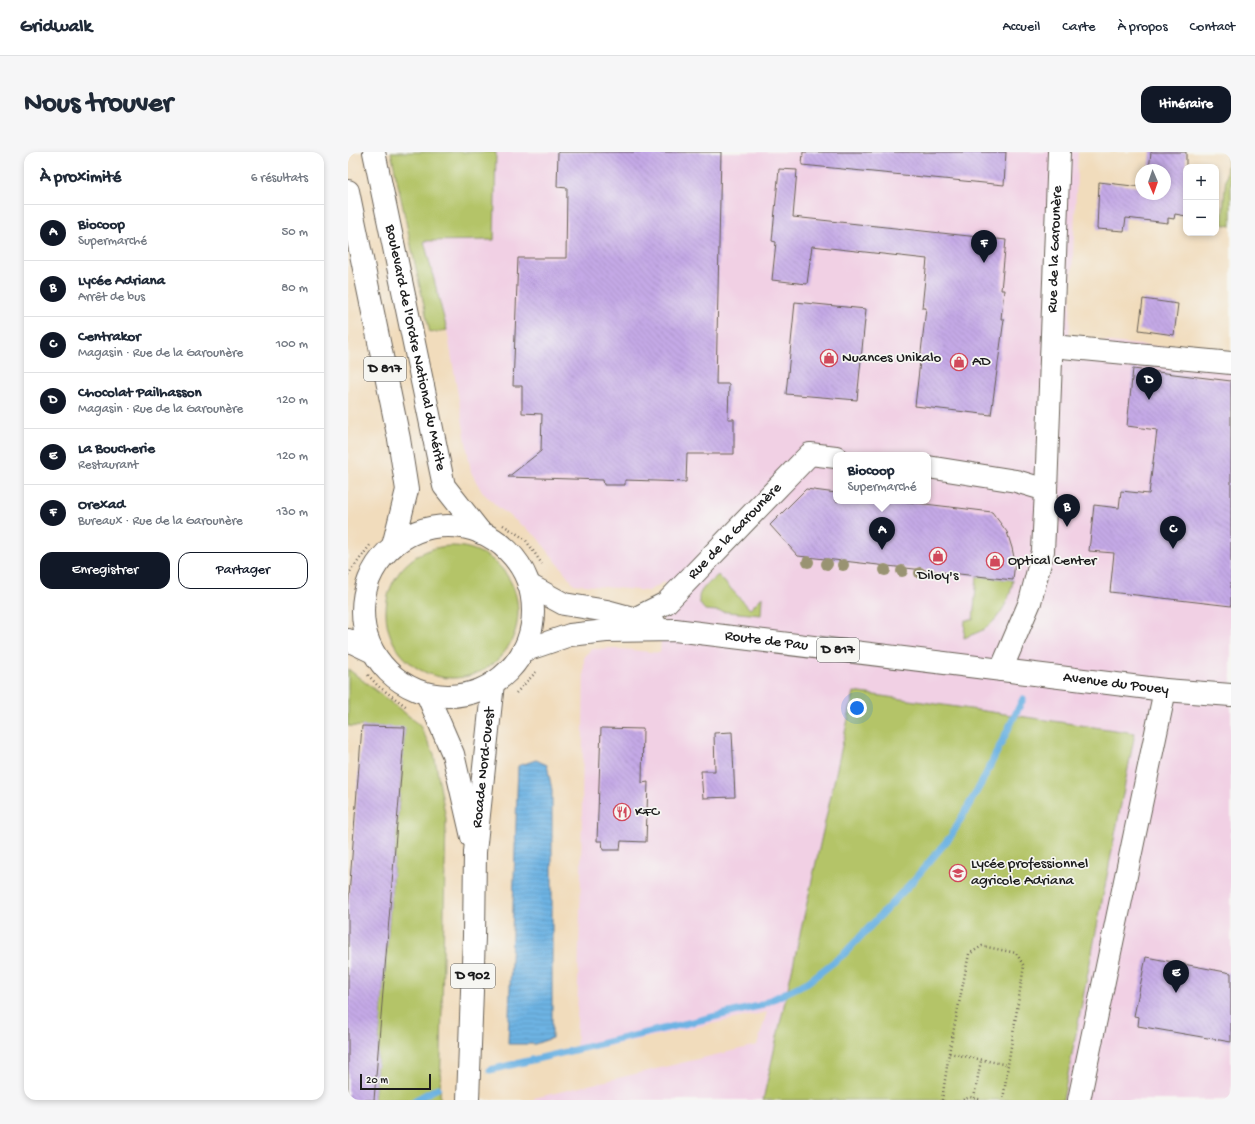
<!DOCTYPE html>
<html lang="fr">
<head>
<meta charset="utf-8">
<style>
	body { margin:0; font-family:"Gochi Hand",sans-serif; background:#f6f6f7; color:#1f2937 }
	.controls { position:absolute; right:12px; top:12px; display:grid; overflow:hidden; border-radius:8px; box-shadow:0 2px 6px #0003 }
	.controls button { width:36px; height:36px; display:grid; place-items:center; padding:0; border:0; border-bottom:1px solid #e0e1e3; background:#fff; color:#1f2937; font:20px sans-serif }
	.compass { position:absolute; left:787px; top:12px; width:36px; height:36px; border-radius:50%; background:#fff; box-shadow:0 2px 6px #0003; rotate:178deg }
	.scale { position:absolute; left:12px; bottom:10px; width:71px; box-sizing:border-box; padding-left:4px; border:2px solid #1c1c1c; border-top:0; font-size:11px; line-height:14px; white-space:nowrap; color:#1c1c1c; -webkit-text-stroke:3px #f6f6f2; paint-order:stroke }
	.you { position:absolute; left:509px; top:556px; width:14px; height:14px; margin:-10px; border:3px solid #fff; border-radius:50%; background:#1a73e8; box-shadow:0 0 0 6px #1a73e833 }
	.badge { display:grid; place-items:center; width:26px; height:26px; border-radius:50%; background:#111827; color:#fff; font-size:13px; font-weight:700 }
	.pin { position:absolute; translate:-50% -33px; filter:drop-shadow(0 1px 2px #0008) }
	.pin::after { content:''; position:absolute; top:21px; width:14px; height:12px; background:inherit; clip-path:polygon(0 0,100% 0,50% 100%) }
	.popup { position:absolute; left:485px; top:300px; width:98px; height:52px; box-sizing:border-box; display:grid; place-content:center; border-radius:8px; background:#fff; filter:drop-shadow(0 1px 3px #0005); font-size:13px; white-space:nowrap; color:#747a83 }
	.popup b { font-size:15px; color:#1f2937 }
	.popup::after { content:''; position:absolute; left:50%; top:100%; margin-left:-8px; border:8px solid transparent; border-top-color:#fff }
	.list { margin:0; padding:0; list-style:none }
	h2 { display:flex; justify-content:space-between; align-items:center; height:52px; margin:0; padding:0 16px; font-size:17px }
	h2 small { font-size:13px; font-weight:400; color:#747a83 }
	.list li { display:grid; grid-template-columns:26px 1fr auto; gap:12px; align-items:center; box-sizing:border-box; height:56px; padding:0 16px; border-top:1px solid #e0e1e3 }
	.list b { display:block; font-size:15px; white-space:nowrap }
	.list p { margin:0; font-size:13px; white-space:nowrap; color:#747a83 }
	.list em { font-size:13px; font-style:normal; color:#747a83 }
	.actions { display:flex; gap:8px; padding:12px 16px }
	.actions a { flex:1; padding:9px 0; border:1px solid #111827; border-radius:12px; text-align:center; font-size:14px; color:#111827 }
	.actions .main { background:#111827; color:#fff }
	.map { position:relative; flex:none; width:883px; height:948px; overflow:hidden; border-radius:12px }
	header { display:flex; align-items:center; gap:24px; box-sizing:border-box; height:56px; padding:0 20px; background:#fff; border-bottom:1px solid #e0e1e3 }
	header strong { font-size:19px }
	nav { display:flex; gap:22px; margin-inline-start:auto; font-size:14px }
	.intro { display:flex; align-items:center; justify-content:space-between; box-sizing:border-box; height:96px; padding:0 24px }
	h1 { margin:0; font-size:28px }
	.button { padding:10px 18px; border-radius:12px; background:#111827; color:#fff; font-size:14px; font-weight:700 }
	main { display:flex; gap:24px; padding:0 24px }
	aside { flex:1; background:#fff; border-radius:12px; box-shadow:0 2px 6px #0003 }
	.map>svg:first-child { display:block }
	.built { fill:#f1d0e4; fill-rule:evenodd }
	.green { fill:#b4c467; stroke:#687042 }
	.water { fill:url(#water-rules); stroke:#446880 }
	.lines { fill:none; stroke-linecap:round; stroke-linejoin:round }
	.stream { stroke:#6db3e3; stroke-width:7 }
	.building { fill:url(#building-back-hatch) }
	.minor-casing { stroke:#675f54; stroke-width:24 }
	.major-casing { stroke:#675f54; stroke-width:24 }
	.path { stroke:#675f54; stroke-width:2.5; stroke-dasharray:1 3; stroke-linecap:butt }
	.minor { stroke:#fff; stroke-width:22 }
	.major { stroke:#fff; stroke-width:22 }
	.tree { fill:#999372 }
	.labels { text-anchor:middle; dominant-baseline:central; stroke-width:3.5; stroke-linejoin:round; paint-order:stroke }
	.shield { fill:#f6f6f2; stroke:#5d5d5c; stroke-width:1 }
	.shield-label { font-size:14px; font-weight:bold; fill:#1c1c1c }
	.street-label { font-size:15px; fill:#1c1c1c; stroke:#f6f6f2 }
	.poi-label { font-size:15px; fill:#1c1c1c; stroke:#f6f6f2; text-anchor:start }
</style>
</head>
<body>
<header>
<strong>Gridwalk</strong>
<nav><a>Accueil</a><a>Carte</a><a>À propos</a><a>Contact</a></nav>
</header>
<div class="intro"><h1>Nous trouver</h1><a class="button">Itinéraire</a></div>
<main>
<aside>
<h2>À proximité<small>6 résultats</small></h2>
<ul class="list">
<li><span class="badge">A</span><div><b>Biocoop</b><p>Supermarché</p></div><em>50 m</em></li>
<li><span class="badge">B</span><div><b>Lycée Adriana</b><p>Arrêt de bus</p></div><em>80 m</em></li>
<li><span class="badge">C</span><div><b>Centrakor</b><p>Magasin · Rue de la Garounère</p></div><em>100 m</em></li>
<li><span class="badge">D</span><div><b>Chocolat Pailhasson</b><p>Magasin · Rue de la Garounère</p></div><em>120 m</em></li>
<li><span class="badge">E</span><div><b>La Boucherie</b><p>Restaurant</p></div><em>120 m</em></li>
<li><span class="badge">F</span><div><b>Orexad</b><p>Bureaux · Rue de la Garounère</p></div><em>130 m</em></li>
</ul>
<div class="actions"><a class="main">Enregistrer</a><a>Partager</a></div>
</aside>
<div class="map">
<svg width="883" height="948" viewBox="0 0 883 948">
	<defs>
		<pattern id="water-rules" width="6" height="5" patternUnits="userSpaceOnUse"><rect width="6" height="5" fill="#6db3e3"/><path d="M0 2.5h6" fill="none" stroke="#5e99c2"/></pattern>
		<pattern id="building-back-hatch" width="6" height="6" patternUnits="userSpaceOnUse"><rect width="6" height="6" fill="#c4a9e6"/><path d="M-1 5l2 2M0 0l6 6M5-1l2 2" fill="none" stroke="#a891c5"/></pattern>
	</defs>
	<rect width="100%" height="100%" fill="#f6f6f2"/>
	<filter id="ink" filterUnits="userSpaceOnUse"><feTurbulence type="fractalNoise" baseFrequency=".025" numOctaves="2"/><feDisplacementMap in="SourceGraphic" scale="8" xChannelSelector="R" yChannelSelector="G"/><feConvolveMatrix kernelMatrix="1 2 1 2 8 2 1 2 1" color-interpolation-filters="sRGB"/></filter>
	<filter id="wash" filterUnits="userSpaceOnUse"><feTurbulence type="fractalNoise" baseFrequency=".012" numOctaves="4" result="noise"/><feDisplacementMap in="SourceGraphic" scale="16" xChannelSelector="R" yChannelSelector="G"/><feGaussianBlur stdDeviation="0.9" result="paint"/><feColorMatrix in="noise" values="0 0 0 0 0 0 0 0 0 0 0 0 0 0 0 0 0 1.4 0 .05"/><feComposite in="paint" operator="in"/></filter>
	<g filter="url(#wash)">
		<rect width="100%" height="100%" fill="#f1dcbc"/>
		<!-- built -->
		<path class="built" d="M148,0H730L721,186L883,202V948H186V946L409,893L419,860L228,901L233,724L236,506L243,497L264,496L312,501L318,429L300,439L226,432L188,384L151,356L134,340L123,320L99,178L76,89L146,88ZM488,303H580V349H488Z"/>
		<!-- green -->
		<path class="green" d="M43,0H148L146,88L76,89L99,178L82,181Z
			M880,0H883V74L874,72Z
			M38 460a66 66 0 1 1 132 0a66 66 0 1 1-132 0Z
			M370,423L402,457L414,445L413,463L357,458C342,443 358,434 370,423Z
			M629,424L665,428C663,445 653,465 638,476C632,480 623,483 616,486L617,468H625Z
			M0,517L71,572L86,602L98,667L92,948H26L57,576L0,574Z
			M506,540L787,581L715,948H415Z"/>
		<!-- water -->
		<path class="water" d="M188,608L199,613L204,638V886L187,892H160L170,614Z"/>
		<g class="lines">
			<!-- stream -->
			<path class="stream" d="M142,918L411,854L460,830L496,802L564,730L603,684L634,630L675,547
				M67,948L90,936"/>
		</g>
		<g id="blocks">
			<!-- building -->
			<path class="building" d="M210,0H373L368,232H381L380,267H386V302H339L338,330L277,328V333H256L255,328L160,325L193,299L194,262L174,261V234H165L170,106H218L219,36L209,35Z
				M455,0H658L656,33L454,13Z
				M803,0H838V64L827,62L826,67L820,66V71L778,66L776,79L749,77L751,30L793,35V42H817V18H801Z
				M431,17L449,18L445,65L658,88L653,138H656L653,167H656L643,263L567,254L578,156H574L579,107L464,94L459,132L424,128L428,90L424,89Z
				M795,147L830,152L826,183L791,178Z
				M447,150L518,157L509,248L438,242Z
				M785,217L883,229V454L762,440L766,401L741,399L746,353L771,356L773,339L801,342L809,278L779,274Z
				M458,337L488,341V349H552L644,360L659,380L664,396L667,410L665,428L450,404L422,373Z
				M14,574L57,575L26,948H0V756Z
				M253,576L295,577L294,631L300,630L298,690L273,689L272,698H255L254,689H249Z
				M384,580L387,645L355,646L353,619H367L366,581Z
				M798,805L883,821V890L790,874L791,865L786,864Z"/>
		</g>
	</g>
	<g filter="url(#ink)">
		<use href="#blocks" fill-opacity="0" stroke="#675f54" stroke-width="1"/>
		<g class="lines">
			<defs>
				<g id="minor">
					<path d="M704,194L883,211"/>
					<path d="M580,315L668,329L698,338L695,399L682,450L653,518"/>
					<path id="s1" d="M698,338L711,0"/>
					<path id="s2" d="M288,466L318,451L462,302L488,305"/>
					<path d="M731,948L817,538"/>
				</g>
				<g id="major">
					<path id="s3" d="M26,0L96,334L133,381"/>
					<path d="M0,39L51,287L59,338L45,394"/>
					<circle cx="100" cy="459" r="85"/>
					<path d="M181,433L216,452L259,459L307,472"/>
					<path d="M0,488L25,500"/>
					<path id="s4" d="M175,499L222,483L258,479L327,478L817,538L883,543"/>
					<path d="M79,542L105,602L124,685"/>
					<path id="s5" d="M120,948L126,784L127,700L145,531"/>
				</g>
			</defs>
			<!-- minor casing -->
			<use href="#minor" class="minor-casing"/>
			<!-- major casing -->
			<use href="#major" class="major-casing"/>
			<!-- path -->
			<path class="path" d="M155,373L177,387L194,412
				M0,423L22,393
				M20,523L30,534L59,555
				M168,541L188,520
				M601,901L621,802L634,794L668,801L676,814L660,913
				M626,946L633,908
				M594,948L601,901L660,913L655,948
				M615,948L622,945L634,948"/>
			<!-- minor -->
			<use href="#minor" class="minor"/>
			<!-- major -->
			<use href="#major" class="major"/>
		</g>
		<!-- trees -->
		<g class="tree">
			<circle cx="460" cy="410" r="6"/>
			<circle cx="479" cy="412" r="6"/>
			<circle cx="495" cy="413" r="6"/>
			<circle cx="537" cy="418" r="6"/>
			<circle cx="554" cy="419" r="6"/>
			<circle cx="572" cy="421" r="6"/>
		</g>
	</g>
	<!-- icons -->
	<defs>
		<symbol id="shop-ring" viewBox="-11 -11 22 22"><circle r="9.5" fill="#f6f6f2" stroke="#d1495b" stroke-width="1.5"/><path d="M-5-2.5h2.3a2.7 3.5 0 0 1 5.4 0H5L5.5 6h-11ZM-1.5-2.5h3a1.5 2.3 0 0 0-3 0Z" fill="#d1495b"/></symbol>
		<symbol id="restaurant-ring" viewBox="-11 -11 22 22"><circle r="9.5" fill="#f6f6f2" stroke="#d1495b" stroke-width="1.5"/><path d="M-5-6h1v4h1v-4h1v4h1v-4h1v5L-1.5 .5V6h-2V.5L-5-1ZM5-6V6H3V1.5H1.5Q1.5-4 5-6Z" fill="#d1495b"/></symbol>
		<symbol id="school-ring" viewBox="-11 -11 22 22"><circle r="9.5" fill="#f6f6f2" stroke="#d1495b" stroke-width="1.5"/><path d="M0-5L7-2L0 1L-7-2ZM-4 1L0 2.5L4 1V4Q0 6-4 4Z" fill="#d1495b"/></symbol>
	</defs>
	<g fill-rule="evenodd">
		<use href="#shop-ring" x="471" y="196" width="20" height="20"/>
		<use href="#shop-ring" x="601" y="200" width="20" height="20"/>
		<use href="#shop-ring" x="580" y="394" width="20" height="20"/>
		<use href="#shop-ring" x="637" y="399" width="20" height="20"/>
		<use href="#restaurant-ring" x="264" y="650" width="20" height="20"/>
		<use href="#school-ring" x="600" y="711" width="20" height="20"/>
	</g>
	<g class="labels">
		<!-- shield labels -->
		<g class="shield">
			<rect x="16" y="205" width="42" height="24" rx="3"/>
			<rect x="469" y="486" width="42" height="24" rx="3"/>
			<rect x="103" y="812" width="44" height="24" rx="3"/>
		</g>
		<g class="shield-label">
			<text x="37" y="217">D 817</text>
			<text x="490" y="498">D 817</text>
			<text x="125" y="824">D 902</text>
		</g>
		<!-- street labels -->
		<g class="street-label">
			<text stroke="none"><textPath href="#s1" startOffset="241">Rue de la Garounère</textPath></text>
			<text stroke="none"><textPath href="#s3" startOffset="200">Boulevard de l'Ordre National du Mérite</textPath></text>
			<text stroke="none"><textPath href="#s2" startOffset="133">Rue de la Garounère</textPath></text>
			<text stroke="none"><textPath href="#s4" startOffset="247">Route de Pau</textPath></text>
			<text stroke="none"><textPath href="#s4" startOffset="599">Avenue du Pouey</textPath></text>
			<text stroke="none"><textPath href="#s5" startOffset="333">Rocade Nord-Ouest</textPath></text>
		</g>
		<!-- poi labels -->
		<g class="poi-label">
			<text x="494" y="206">Nuances Unikalo</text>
			<text x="624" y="210">AD</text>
			<text x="660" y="409">Optical Center</text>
			<text x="590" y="424" text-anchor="middle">Diloy's</text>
			<text x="287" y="660">KFC</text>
			<text x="623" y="712">Lycée professionnel<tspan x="623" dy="17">agricole Adriana</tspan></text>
		</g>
	</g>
</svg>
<div class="controls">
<button>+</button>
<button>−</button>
</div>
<svg class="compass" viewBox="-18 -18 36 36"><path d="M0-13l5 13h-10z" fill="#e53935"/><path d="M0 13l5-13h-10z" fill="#747a83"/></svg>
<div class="scale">20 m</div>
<div class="you"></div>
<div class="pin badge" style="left:534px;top:398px">A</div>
<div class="popup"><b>Biocoop</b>Supermarché</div>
<div class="pin badge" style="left:719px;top:375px">B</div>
<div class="pin badge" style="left:825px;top:397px">C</div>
<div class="pin badge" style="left:801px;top:248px">D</div>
<div class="pin badge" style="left:828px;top:841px">E</div>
<div class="pin badge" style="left:636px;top:111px">F</div>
</div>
</main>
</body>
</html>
